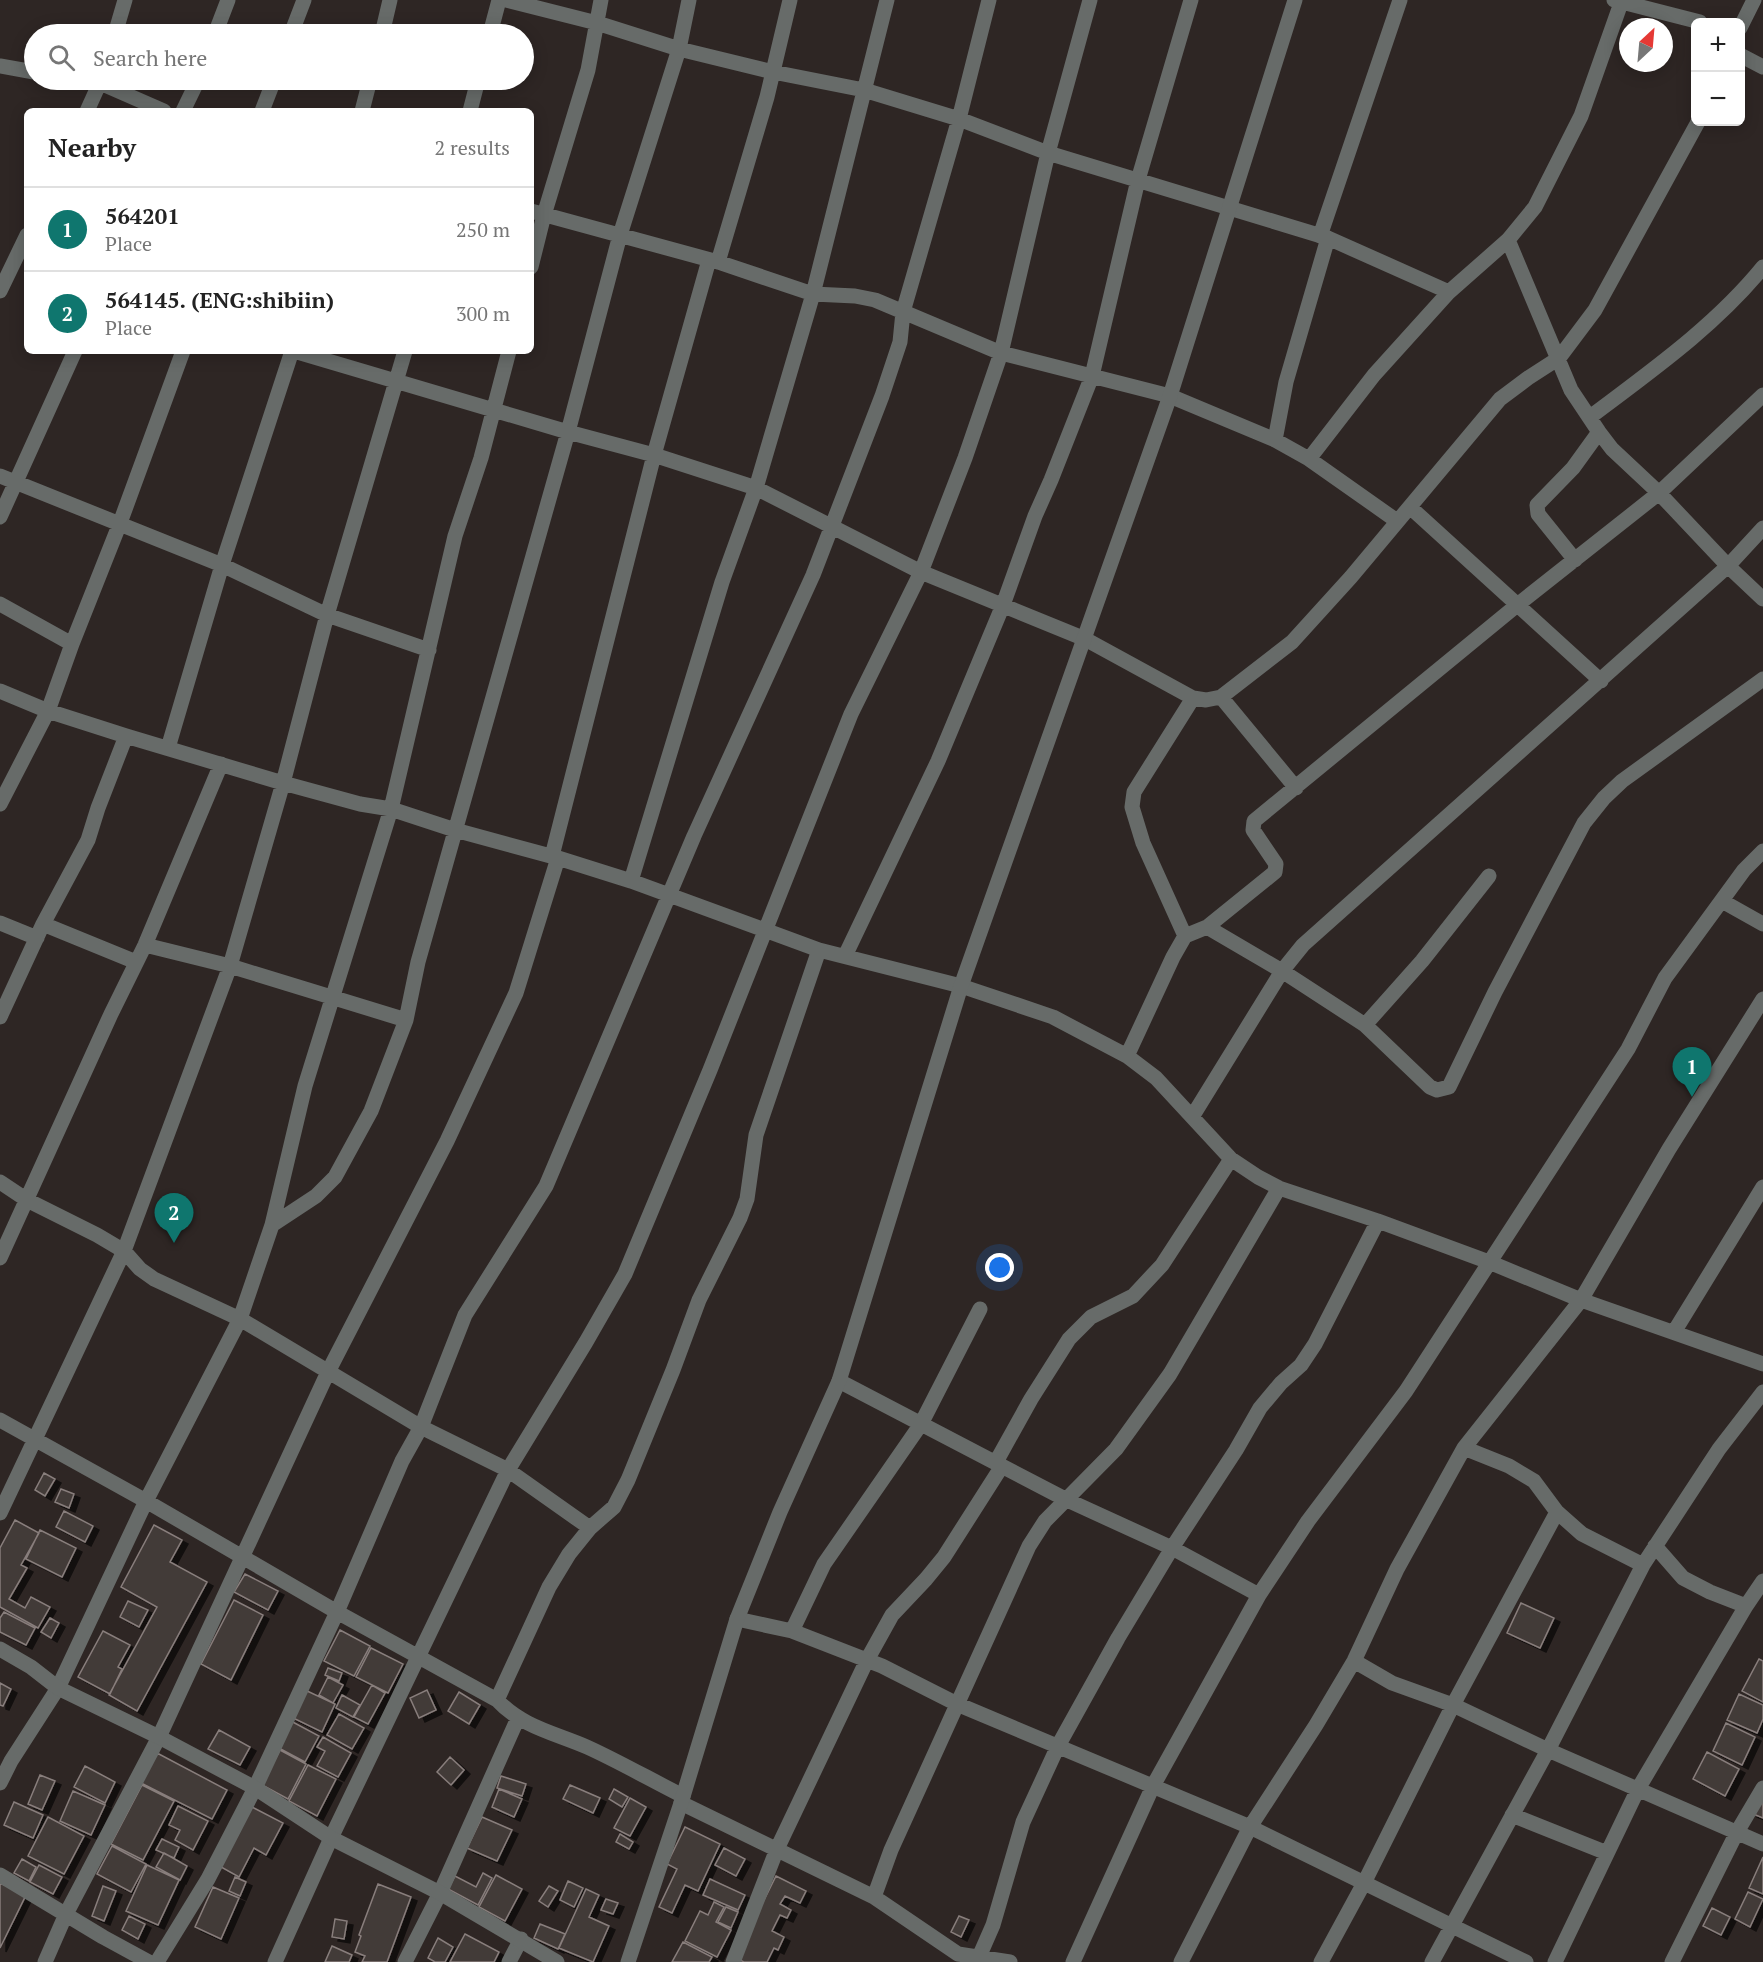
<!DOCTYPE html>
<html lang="en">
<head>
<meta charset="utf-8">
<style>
	body { margin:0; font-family:"PT Serif",serif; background:#f2f2f2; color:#222 }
	.controls { position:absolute; right:18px; top:18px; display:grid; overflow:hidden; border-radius:9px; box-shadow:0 3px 15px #0003 }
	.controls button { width:54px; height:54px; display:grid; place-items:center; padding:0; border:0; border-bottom:2px solid #e0e0e0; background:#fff; color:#222; font:30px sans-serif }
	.compass { position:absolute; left:1619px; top:18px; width:54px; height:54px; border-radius:50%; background:#fff; box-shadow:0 3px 15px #0003; rotate:26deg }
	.you { position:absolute; left:1000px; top:1268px; width:21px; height:21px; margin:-15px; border:4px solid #fff; border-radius:50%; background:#1a73e8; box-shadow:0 0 0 9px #1a73e833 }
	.badge { display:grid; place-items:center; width:39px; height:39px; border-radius:50%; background:#0f766e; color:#fff; font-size:20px; font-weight:700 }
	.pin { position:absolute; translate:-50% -50px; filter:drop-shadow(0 2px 3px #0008) }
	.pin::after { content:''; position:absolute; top:32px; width:21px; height:18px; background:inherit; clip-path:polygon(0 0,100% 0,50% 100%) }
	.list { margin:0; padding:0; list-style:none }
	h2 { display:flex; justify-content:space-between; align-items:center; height:78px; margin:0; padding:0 24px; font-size:26px }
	h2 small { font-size:20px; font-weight:400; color:#767676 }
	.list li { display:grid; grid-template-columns:39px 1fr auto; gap:18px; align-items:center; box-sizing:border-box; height:84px; padding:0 24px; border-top:2px solid #e0e0e0 }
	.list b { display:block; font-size:22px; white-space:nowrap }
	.list p { margin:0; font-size:20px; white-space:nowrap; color:#767676 }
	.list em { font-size:20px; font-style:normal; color:#767676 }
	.icon { flex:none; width:33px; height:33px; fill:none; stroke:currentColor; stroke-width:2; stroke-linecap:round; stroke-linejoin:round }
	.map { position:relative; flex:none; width:1763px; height:1962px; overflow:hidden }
	.search { position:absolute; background:#fff; box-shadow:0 3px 15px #0003; left:24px; top:24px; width:510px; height:66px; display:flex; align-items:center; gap:15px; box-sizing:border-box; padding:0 21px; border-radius:33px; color:#767676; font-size:22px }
	.panel { position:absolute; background:#fff; box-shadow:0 3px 15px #0003; left:24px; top:108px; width:510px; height:246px; border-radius:9px }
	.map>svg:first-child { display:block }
	.building { fill:#433a38; stroke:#887e7c; stroke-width:1.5; filter:url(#shadow) }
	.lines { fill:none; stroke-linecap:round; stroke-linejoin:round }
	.minor { stroke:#676b69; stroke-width:15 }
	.tertiary { stroke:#676b69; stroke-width:15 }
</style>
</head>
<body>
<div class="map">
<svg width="1763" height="1962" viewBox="0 0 1763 1962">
	<defs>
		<filter id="shadow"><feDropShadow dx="6" dy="4" stdDeviation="0" flood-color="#0009"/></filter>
	</defs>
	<rect width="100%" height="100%" fill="#2e2624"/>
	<!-- building -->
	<path class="building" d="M44,1473L55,1479L45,1496L35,1490Z
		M61,1489L74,1494L69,1508L55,1502Z
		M64,1511L93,1526L85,1542L56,1527Z
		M15,1520L39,1533L21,1565L27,1568L9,1599L25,1608L31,1597L50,1607L38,1628L0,1607V1548Z
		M154,1525L182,1540L170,1562L207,1582L137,1711L109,1695L157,1607L121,1587Z
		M40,1530L76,1548L62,1577L26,1559Z
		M245,1574L278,1591L268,1610L234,1592Z
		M234,1600L263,1615L231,1680L201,1664Z
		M128,1601L148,1610L139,1627L120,1617Z
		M1521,1603L1554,1618L1540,1648L1507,1633Z
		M4,1612L35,1628L26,1645L0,1632V1618Z
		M50,1618L59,1623L51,1638L41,1632Z
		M340,1630L370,1646L354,1676L324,1661Z
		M103,1631L130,1645L118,1667L122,1669L110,1694L78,1677Z
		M371,1648L403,1664L388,1693L356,1677Z
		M1759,1659L1763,1661V1702L1742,1691Z
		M328,1668L342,1673L339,1681L325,1675Z
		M328,1677L343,1685L333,1703L319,1695Z
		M0,1683L11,1689L3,1706L0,1705Z
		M372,1685L385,1693L368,1724L354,1717Z
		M305,1690L335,1704L322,1732L291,1717Z
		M427,1690L436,1710L419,1718L410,1698Z
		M459,1692L480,1705L469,1724L448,1711Z
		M1739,1694L1763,1705V1719L1757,1733L1727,1720Z
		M342,1695L360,1705L353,1717L336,1708Z
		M339,1714L364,1728L352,1749L327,1735Z
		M289,1720L319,1736L305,1762L275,1746Z
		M1726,1723L1755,1737L1742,1765L1713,1751Z
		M219,1730L250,1747L240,1765L208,1749Z
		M323,1737L351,1753L338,1777L317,1766L325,1751L317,1747Z
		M280,1750L306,1764L288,1799L262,1785Z
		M1707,1752L1739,1769L1725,1796L1693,1779Z
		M157,1753L227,1790L212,1819L141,1783Z
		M450,1757L464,1770L451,1785L437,1772Z
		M308,1765L336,1779L317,1816L289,1801Z
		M85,1766L115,1782L105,1803L74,1787Z
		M40,1775L55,1781L42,1810L28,1804Z
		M501,1776L526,1784L522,1796L497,1788Z
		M142,1785L174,1801L143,1860L111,1844Z
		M570,1785L600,1798L593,1813L563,1799Z
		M1763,1787V1818L1751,1813Z
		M499,1789L522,1799L514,1817L492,1807Z
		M614,1789L628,1797L622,1807L609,1799Z
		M73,1791L105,1805L91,1835L60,1821Z
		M630,1798L646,1807L630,1836L614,1828Z
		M14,1802L43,1815L33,1838L4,1825Z
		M178,1806L208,1821L193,1850L175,1840L180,1830L169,1825Z
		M252,1807L283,1823L266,1855L254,1848L239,1877L221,1867Z
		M48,1817L84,1836L64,1874L28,1856Z
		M482,1817L512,1830L497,1861L467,1848Z
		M685,1827L720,1844L698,1891L685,1885L672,1913L659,1907L677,1869L667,1864Z
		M620,1834L633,1842L629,1849L616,1842Z
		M162,1839L179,1847L174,1858L156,1850Z
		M112,1846L146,1864L131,1892L97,1874Z
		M724,1848L745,1859L736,1876L715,1865Z
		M164,1853L187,1866L180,1880L156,1867Z
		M1763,1857V1894L1749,1888Z
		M22,1859L36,1867L29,1881L14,1873Z
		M39,1865L62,1877L53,1894L30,1882Z
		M147,1865L179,1880L158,1925L126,1911Z
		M483,1873L492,1878L478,1905L448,1889L455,1876L476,1887Z
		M496,1875L522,1889L505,1921L479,1907Z
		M776,1876L806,1891L800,1903L785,1896L780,1904L791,1910L787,1918L780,1915L772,1931L784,1937L778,1950L774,1948L767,1962H744L735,1958Z
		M235,1877L246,1882L240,1896L229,1891Z
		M710,1879L745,1895L738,1910L703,1895Z
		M568,1881L583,1888L574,1907L560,1900Z
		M0,1883L26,1895L0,1948Z
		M378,1884L411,1897L387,1962H362L365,1956L355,1952L361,1936L359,1935Z
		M103,1886L116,1891L104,1921L92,1916Z
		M549,1886L558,1891L548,1907L539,1901Z
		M213,1887L239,1898L221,1939L195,1927Z
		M586,1889L599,1895L589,1917L609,1926L593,1962L559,1948Z
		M1748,1892L1763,1899L1750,1927L1735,1919Z
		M606,1899L618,1903L613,1914L601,1910Z
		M714,1902L724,1907L716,1922L731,1930L717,1957L685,1941L700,1911L708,1915Z
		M726,1907L738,1912L731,1928L718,1922Z
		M1712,1908L1730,1917L1721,1935L1703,1926Z
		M129,1916L145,1924L138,1939L122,1930Z
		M959,1916L969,1920L961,1937L951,1932Z
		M335,1919L347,1921L344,1939L332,1937Z
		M540,1924L565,1934L558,1949L534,1938Z
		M465,1934L499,1952L494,1962H450Z
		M438,1938L453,1947L445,1962H435L428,1958Z
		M683,1942L712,1957L709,1962H672Z
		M332,1946L352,1955L349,1962H325Z"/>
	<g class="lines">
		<!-- minor -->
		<path class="minor" d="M506,0L597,23L679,49L773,72L864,90L959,119L1048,153L1328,238L1449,292
			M1614,0L1700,22
			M1740,28L1754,0
			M115,34L125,0
			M215,34L228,0
			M291,34L304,0
			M382,34L390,0
			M490,34L499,0
			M1740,55L1763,67
			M0,66L34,72
			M80,80L100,83L164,111
			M87,111L101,80
			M183,111L198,80
			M262,111L274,80
			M362,111L370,80
			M470,111L478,80
			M531,211L718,262L813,294L855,296L875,300L1001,353L1170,396L1275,440L1309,459L1397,521
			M1320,236L1400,0
			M1508,240L1571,390L1599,432L1612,449L1659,493L1728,566L1763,599
			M718,262L767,97L790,0
			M531,267L544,215L588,70L601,0
			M0,291L27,235
			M294,351L568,432L654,455L756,488L921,572L1085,639L1193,698L1206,700L1221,697L1292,642L1351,577L1500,399L1528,378L1559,358L1595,310L1698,122
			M1590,417C1651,371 1715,326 1763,267
			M1275,440L1286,382L1328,238
			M1309,459L1374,375L1449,292L1508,240L1535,207L1581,116L1621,3
			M0,476L222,565L327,615L429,650
			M1411,508L1601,681
			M0,517L75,351
			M1575,560L1538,514L1537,505L1573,468L1599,432
			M0,604L72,644
			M0,691L48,711L126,736L283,783L360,804L391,809L455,830L558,858L631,881L819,950L961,986L1053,1017L1127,1056L1156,1078L1231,1159L1258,1177L1279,1188L1378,1221L1489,1262L1581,1300L1763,1364
			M1221,697L1296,788
			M168,748L222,565L292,351
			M0,804L48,711L72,644L120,523L183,351
			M552,856L654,455L709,260
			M631,881L722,582L756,488L813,294L887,0
			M1722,901L1763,924
			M0,923L37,938
			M43,924L136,962
			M1207,927L1282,971L1365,1025L1430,1087L1437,1090L1449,1087L1495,992L1584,823L1604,798L1622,781L1763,679
			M1185,936L1143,843L1132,807L1134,792L1193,698
			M145,945L230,966L406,1020
			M845,956L938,761L1003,605L1035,516L1051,480L1092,376L1138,180L1191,0
			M0,1017L43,924L88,840L98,808L126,736
			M1365,1025L1422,961L1489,876
			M1127,1056L1173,957L1185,936L1207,927L1275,872L1276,864L1253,830L1254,821L1516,606L1659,493L1763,395
			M1192,1117L1282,971L1303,945L1728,566L1763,528
			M0,1182L27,1200L97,1235L124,1251L140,1269L154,1279L240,1319L421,1427L508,1470L590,1528
			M272,1225L316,1196L335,1177L371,1111L406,1020L418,962L568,432L620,235L679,49L689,0
			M0,1258L111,1014L145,945L221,764
			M1674,1332L1763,1187
			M839,1381L1065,1499L1172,1548L1259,1595
			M0,1420L146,1501L337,1612L497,1700C522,1727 555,1733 587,1747C620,1762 651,1780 683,1796
			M1464,1448L1509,1466L1534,1481L1557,1512L1582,1534L1643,1565
			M996,1462L1031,1399L1069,1339L1091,1317L1133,1296L1162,1265L1231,1159
			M0,1513L124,1251L230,966L283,783L327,615L405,351
			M1655,1546L1683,1578L1710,1592L1746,1606
			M737,1619L792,1631L882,1666L957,1704L1250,1827L1526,1962
			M792,1631L824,1564L921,1424L980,1309
			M1354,1661L1392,1683L1453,1705L1548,1750L1763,1844
			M497,1700L549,1587L569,1554L590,1528L614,1507L628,1480L673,1370L699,1300L740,1218L747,1199L756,1135L819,950
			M0,1783L11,1761L58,1688L146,1501L240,1319L272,1225L305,1086L391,809L455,536L481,458L509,351
			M681,1803L874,1897L958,1954L1010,1962
			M1512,1815L1607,1853
			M0,1875L103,1937L149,1962
			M874,1897L891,1850L1029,1546L1045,1521L1116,1449L1170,1374L1279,1188
			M979,1957L993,1925L1023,1822L1058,1746L1118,1638L1172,1548L1236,1450L1260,1408L1281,1383L1301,1365L1315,1344L1378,1221
			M45,1962L66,1914L159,1737L328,1372L447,1141L516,993L558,858
			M157,1962L208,1879L255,1788L337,1612L402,1461L421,1427L465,1315L546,1186L694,836L813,575L882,396L900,342L903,312L959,119L989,0
			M275,1962L331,1838L508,1470L586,1342L625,1274L710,1070L851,714L921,572L965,458L1001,353L1048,153L1090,0
			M405,1962L440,1893L518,1718
			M509,1962L521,1939
			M733,1962L777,1849L867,1660L892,1615L926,1579L944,1557L1002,1466
			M1073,1962L1153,1786L1259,1595L1308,1521L1406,1391L1628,1049L1665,978L1744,870L1763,851
			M1181,1962L1250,1827L1316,1725L1354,1661L1397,1569L1464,1448L1581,1300L1669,1149L1763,999
			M1321,1962L1364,1883L1453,1705L1557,1512
			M1432,1962L1548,1750L1643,1565L1719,1449L1763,1392
			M1555,1962L1638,1789L1746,1606L1763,1581
			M1672,1962L1737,1832L1763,1788"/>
		<!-- tertiary -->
		<path class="tertiary" d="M0,1649L31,1667L58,1688L159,1737L255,1788L331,1838L440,1893L557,1962
			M628,1962L681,1803L737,1619L780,1512L839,1381L961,986L1170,396L1295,0"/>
	</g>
</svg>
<div class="controls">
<button>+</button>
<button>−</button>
</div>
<svg class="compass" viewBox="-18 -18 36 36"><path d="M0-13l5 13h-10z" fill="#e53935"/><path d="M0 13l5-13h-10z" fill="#767676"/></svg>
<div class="you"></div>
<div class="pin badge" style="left:1692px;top:1097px">1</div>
<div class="pin badge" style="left:174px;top:1243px">2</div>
<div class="search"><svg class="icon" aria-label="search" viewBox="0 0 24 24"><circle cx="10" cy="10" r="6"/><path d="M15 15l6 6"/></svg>Search here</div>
<section class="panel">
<h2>Nearby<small>2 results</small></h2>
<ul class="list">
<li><span class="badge">1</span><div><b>564201</b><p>Place</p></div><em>250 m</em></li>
<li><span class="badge">2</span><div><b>564145. (ENG:shibiin)</b><p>Place</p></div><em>300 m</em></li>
</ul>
</section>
</div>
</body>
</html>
